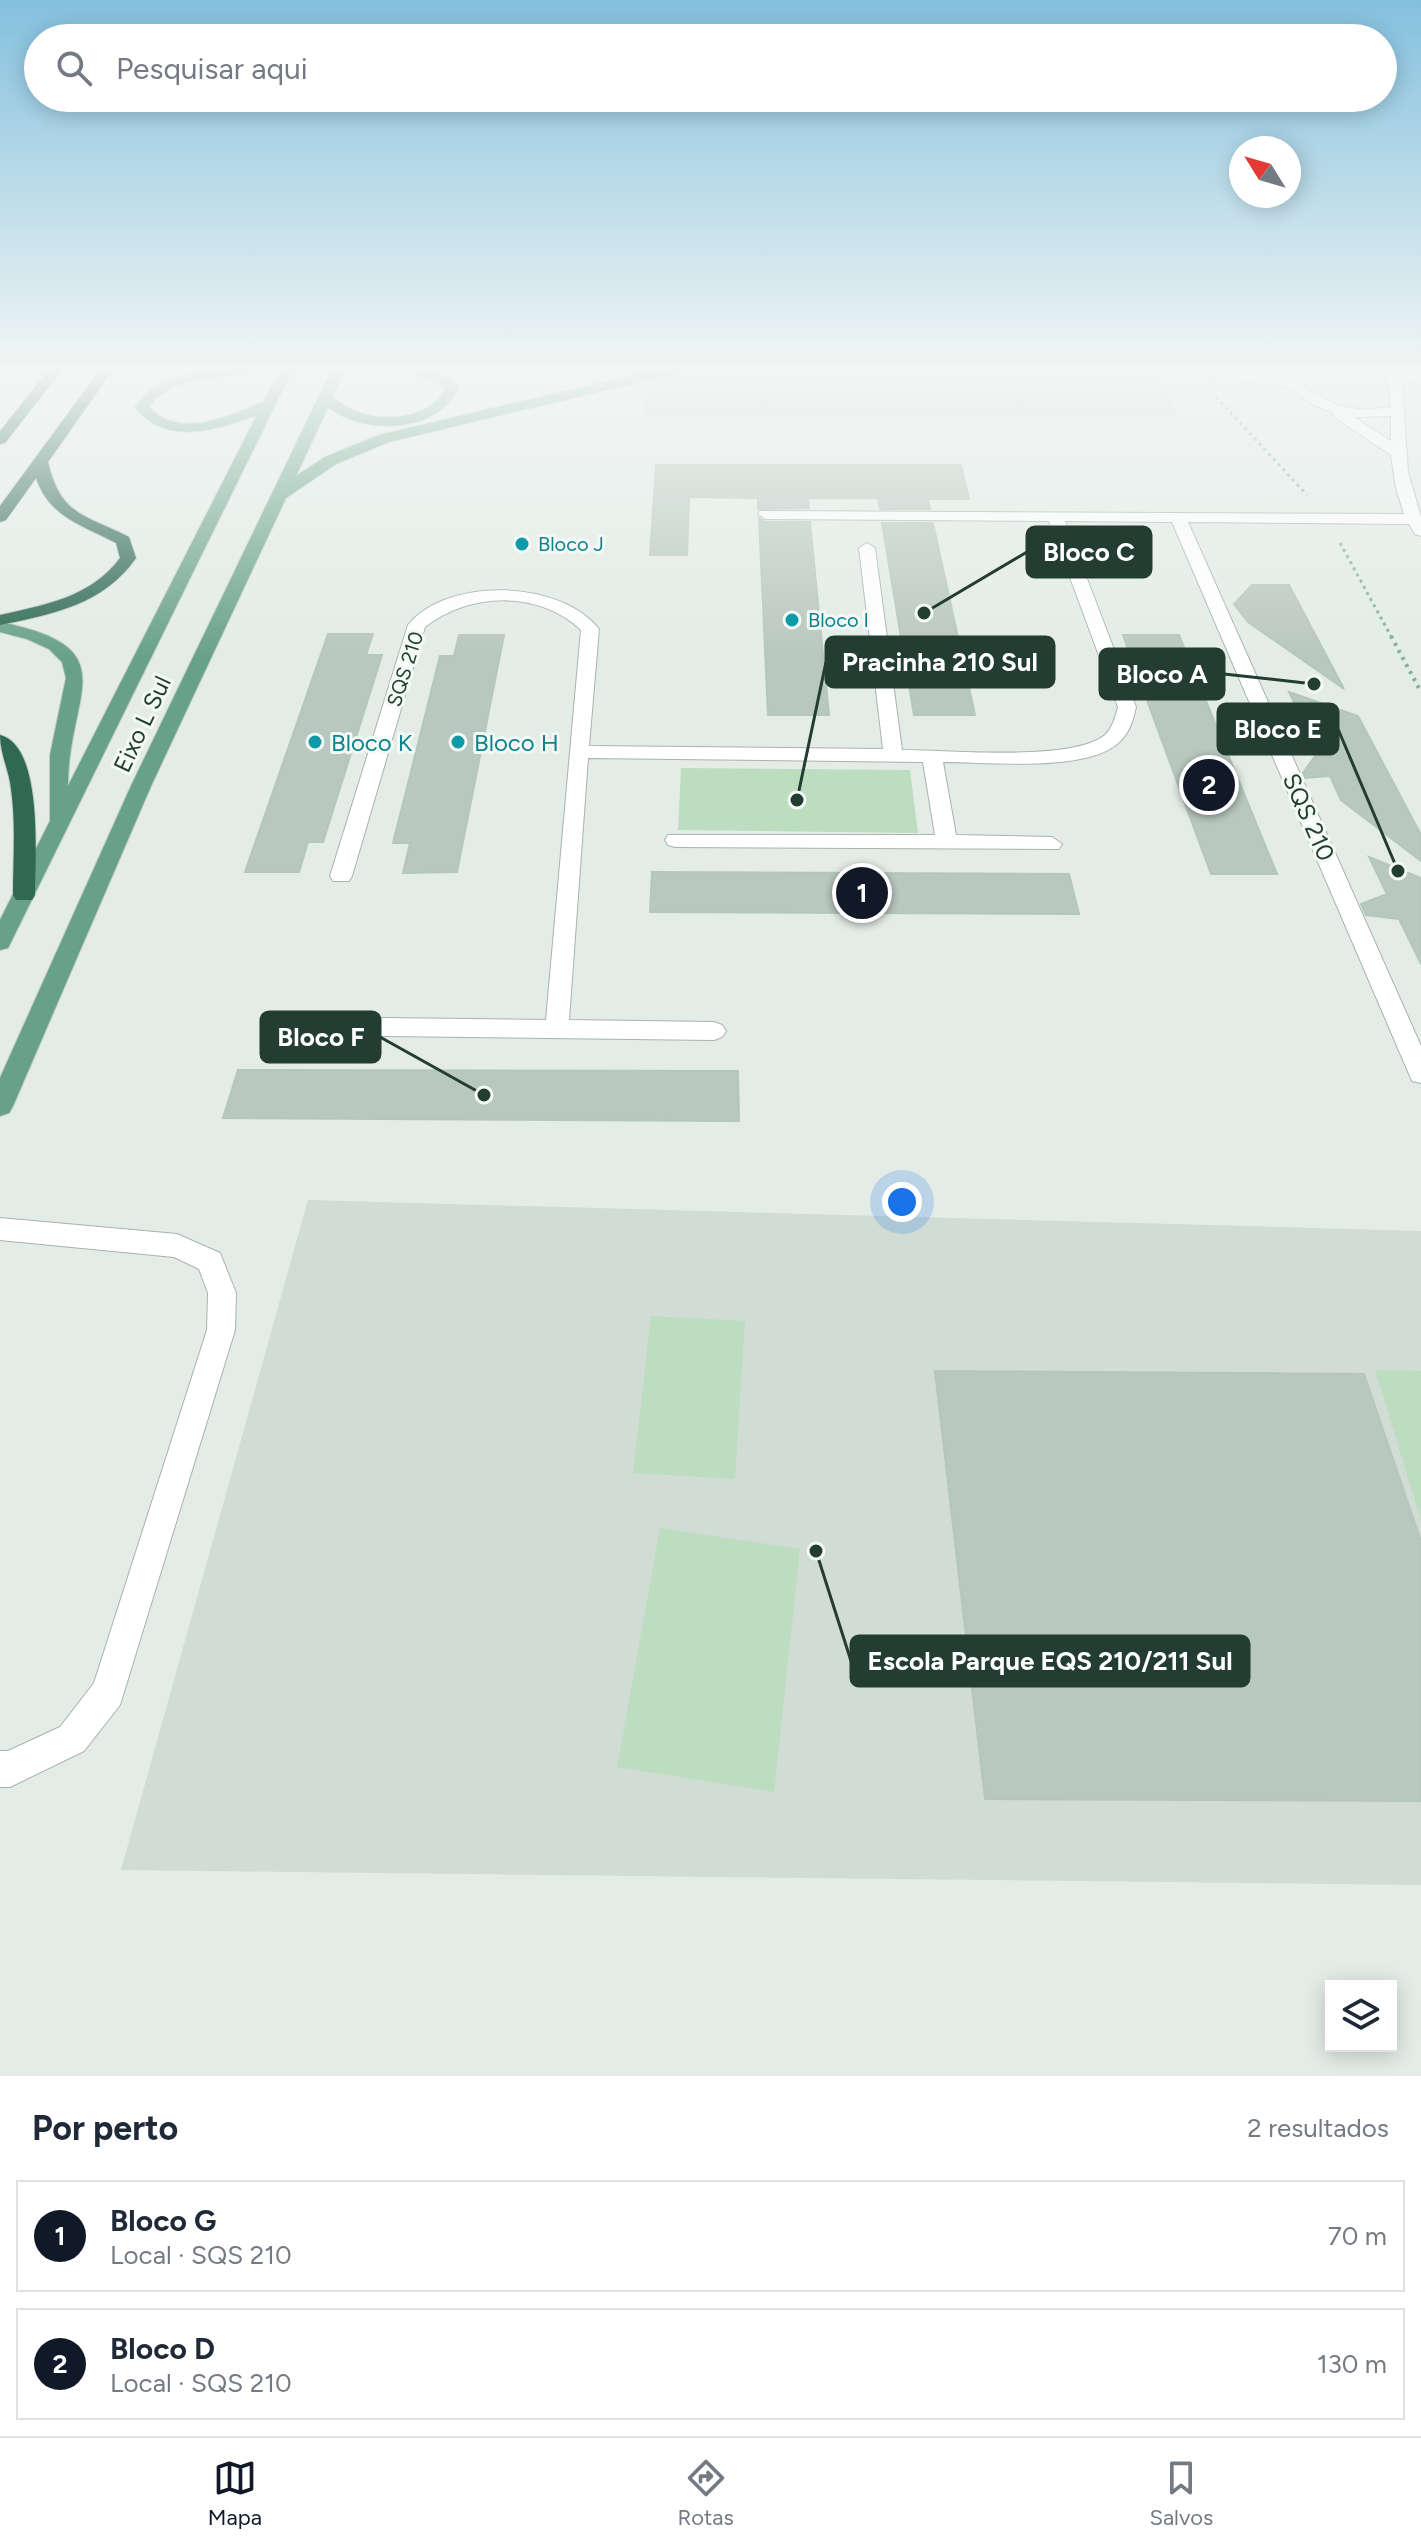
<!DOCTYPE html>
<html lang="pt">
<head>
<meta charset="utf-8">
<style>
	body { margin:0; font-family:Figtree,sans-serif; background:#f6f6f7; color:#1f2937 }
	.controls { position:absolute; right:24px; bottom:24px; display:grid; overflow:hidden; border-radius:0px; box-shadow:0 4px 20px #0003 }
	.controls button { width:72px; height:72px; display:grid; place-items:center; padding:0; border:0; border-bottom:2px solid #e0e1e3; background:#fff; color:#1f2937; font:40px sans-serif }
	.compass { position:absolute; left:1229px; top:136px; width:72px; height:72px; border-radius:50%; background:#fff; box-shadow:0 4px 20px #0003; rotate:307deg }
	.you { position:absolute; left:902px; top:1202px; width:28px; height:28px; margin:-20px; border:6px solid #fff; border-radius:50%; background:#1a73e8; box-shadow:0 0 0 12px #1a73e833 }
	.badge { display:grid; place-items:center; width:52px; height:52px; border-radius:50%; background:#111827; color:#fff; font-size:26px; font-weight:700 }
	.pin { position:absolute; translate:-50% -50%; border:4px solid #fff; box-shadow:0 2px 8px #0006 }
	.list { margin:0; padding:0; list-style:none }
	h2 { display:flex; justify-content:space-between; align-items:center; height:104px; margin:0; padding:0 32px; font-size:34px }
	h2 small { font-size:26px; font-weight:400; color:#747a83 }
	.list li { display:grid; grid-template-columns:52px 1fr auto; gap:24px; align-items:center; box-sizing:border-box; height:112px; margin:0 16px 16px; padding:0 16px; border:2px solid #e0e1e3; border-radius:0px }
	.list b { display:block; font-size:30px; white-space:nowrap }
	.list p { margin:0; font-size:26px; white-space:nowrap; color:#747a83 }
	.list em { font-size:26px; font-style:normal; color:#747a83 }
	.icon { flex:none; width:44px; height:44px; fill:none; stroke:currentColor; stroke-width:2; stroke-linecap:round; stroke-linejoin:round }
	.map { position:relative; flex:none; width:1421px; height:2076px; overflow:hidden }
	.search { position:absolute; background:#fff; box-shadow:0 4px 20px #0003; left:24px; right:24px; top:24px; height:88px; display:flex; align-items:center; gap:20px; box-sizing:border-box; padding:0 28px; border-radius:44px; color:#747a83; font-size:30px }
	.sheet { height:360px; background:#fff }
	nav { display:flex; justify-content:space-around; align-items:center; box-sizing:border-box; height:112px; border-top:2px solid #e0e1e3; background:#fff; font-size:22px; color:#747a83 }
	nav a { display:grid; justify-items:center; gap:4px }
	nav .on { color:#111827 }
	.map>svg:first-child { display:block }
	.built { fill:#d1dcd5 }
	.green { fill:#bcddc0 }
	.building { fill:#b8c7bf; stroke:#b5c6bc; stroke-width:2 }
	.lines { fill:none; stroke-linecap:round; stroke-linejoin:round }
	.minor-tunnel { stroke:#bdc9c2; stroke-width:15; stroke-dasharray:15 8; stroke-linecap:butt }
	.minor-casing { stroke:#a6b4ac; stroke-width:2 }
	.major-casing { stroke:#c1c9c6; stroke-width:2 }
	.highway-casing { stroke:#c1c9c6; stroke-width:2 }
	.path-far1 { stroke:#83b09b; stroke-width:3; stroke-dasharray:3 4; stroke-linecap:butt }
	.path { stroke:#83b09b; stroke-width:4; stroke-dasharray:3 5; stroke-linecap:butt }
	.minor { fill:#fff; fill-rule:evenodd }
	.major { fill:#68a189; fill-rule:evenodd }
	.highway { fill:#2f6954; fill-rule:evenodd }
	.culture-dot { fill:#0f9aa8; stroke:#f3f9f5; stroke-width:3 }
	.labels { text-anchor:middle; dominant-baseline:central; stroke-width:6; stroke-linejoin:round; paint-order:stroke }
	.far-culture-label { font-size:20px; fill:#0d838f; stroke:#f3f9f5; text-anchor:start }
	.far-street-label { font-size:20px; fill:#233d32; stroke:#f3f9f5 }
	.street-label { font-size:24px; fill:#233d32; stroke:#f3f9f5 }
	.culture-label { font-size:24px; fill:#0d838f; stroke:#f3f9f5; text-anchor:start }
	.leader { fill:none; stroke:#233d32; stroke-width:3 }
	.callout-dot { fill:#233d32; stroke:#f3f9f5; stroke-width:3 }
	.callout { fill:#233d32; stroke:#233d32; stroke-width:3 }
	.callout-label { font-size:26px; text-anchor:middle; font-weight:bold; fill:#fff }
</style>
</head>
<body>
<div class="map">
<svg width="1421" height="2076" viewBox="0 0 1421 2076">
	<rect width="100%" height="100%" fill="#e3ece6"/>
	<!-- built -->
	<path class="built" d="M648,367H1153L1178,416L644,417Z
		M308,1200L1421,1231V1885L121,1870Z"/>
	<!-- green -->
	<path class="green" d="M681,768L910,770L918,833L678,830Z
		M651,1316L745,1321L735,1479L633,1473Z
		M1375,1370L1421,1371V1520Z
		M660,1528L800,1549L774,1792L617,1767Z"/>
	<!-- building -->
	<path class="building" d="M656,465H961L969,499H928L930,509H880L878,498H808L809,508L758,509V498L689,497L687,555H650Z
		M759,518L766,522H810L829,715H768Z
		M882,523H933L975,715H914Z
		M1252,585H1289L1344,689L1248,622L1234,604Z
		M328,634H373L366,655H382L323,842H308L299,872H245Z
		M459,635H504L457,872L403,873L410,843H393L440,656H454Z
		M1123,635H1179L1277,874H1211Z
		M1289,692L1358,716L1421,835V861L1341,800L1330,776L1305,778L1303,773L1318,752Z
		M1369,857L1421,878V964L1399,919L1366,915L1361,904L1387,894Z
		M652,872L1069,874L1079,914L650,912Z
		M238,1070L738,1071L739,1121L223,1118Z
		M935,1371L1364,1374L1421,1541V1801L985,1799Z"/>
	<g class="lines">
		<!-- minor-tunnel -->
		<path class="minor-tunnel" d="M3,368L154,369
			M259,369L380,368"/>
		<defs>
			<path id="minor" d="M0,367H9L10,368L0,372Z
				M148,367H265L266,369L259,373H154L149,372Z
				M506,367L500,371L380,372L373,368Z
				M729,367H1206L1278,377L1273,372L1280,368L1310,391L1339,406L1366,410L1391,407L1388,381L1379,367H1392L1398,376L1421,371V379L1402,383L1408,472L1421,517V536L1415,534L1409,524L1188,522L1421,1046V1083L1412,1081L1409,1074L1172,522L1065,521L1136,707C1133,721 1129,735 1116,745C1081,772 987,762 943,762L956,835L1052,837L1062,844L1059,849L675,847L668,845L665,840L668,835H935L923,762L588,758L569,1020L714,1022L722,1025L726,1031L722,1037L714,1040L301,1035L293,1032L289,1026L293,1020L301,1017L546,1020L581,630C539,590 470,592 425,627L352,876L349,881H333L330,876L408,625C448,576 561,580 599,629L589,746L883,749L859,548L867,543L875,548L902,750C947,750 1072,762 1105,735C1113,727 1115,717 1118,707L1049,521L766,519L758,514L760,511L1404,514L1396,488L1391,455L1334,417L1333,413L1314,405L1287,387L1188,373L735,371ZM1391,416V441L1354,417Z
				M0,1218L177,1234L220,1253L236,1293L235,1330L120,1705L84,1751L10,1787H0V1751H8L60,1727L94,1683L207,1330L208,1293L199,1269L174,1257L0,1240Z"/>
			<path id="major" d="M229,367L249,370L242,374C210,378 169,378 149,407C179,440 229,416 263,402L281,367H294L11,942L8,948L0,950V920L50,821V755L66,678L62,662L49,649L27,639L0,632V622C129,648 68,692 68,786L257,415C217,430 166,447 135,407C157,376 193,372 229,367Z
				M333,367H346L333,396C359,425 427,426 445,389L438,382L406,371L405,367C426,367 445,371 459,388C438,433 364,436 328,407L296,476L325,457L379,435L646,372L672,367H702L389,442L336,464L286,498L151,786L13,1106L9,1113L0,1116V1078L131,786Z"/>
			<path id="highway" d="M51,367H64L5,443L0,444V431Z
				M102,367H115L48,462C61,516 84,514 129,537L136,558C103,605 53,614 0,625V615C45,605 91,597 120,558L116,543C82,525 49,517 36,478L6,520L0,522V506Z
				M228,367H247L249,370L242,374Z
				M0,735C44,746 35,860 35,895L32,900H16L13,895C13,860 16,824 11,789C9,770 0,754 0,735Z"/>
		</defs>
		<!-- minor casing -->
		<use href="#minor" class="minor-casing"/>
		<!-- major casing -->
		<use href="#major" class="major-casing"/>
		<!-- highway casing -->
		<use href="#highway" class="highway-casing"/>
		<!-- path-far1 -->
		<path class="path-far1" d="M1216,397L1307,495
			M1340,543L1392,638"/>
		<!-- path -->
		<path class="path" d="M1391,636L1421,692"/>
		<!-- minor -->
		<use href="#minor" class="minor"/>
		<!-- major -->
		<use href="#major" class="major"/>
		<!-- highway -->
		<use href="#highway" class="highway"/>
	</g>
	<!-- sky -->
	<linearGradient id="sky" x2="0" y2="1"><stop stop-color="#83c0de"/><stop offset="0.56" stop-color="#f2f6f4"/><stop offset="1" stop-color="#f2f6f4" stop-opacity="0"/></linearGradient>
	<rect width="1421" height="658" fill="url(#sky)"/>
	<!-- markers -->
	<g class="culture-dot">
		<circle cx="522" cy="544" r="8"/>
		<circle cx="792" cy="620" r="8"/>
		<circle cx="315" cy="742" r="8"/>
		<circle cx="458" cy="742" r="8"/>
	</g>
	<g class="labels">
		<!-- far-culture labels -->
		<g class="far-culture-label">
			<text x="538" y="544">Bloco J</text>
			<text x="808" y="620">Bloco I</text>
		</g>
		<!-- far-street labels -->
		<g class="far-street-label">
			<text transform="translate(405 669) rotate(-72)">SQS 210</text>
		</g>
		<!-- street labels -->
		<g class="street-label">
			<text transform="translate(142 724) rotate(-65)">Eixo L Sul</text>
			<text transform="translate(1309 817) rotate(66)">SQS 210</text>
		</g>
		<!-- culture labels -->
		<g class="culture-label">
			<text x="331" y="742">Bloco K</text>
			<text x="474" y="742">Bloco H</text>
		</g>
	</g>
	<!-- callouts -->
	<path class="leader" d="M924 613L1027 552M797 800L826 662M1314 684L1224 674M1398 871L1338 729M484 1095L380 1037M816 1551L851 1661"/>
	<g class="callout-dot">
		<circle cx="924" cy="613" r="8"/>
		<circle cx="797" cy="800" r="8"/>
		<circle cx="1314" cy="684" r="8"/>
		<circle cx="1398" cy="871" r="8"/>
		<circle cx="484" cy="1095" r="8"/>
		<circle cx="816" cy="1551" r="8"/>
	</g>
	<g class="callout">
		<rect x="1027" y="527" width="124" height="50" rx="8"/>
		<rect x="826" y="637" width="228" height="50" rx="8"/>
		<rect x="1100" y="649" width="124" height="50" rx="8"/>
		<rect x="1218" y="704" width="120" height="50" rx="8"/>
		<rect x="261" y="1012" width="119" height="50" rx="8"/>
		<rect x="851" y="1636" width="398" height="50" rx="8"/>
	</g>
	<g class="callout-label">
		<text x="1089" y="561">Bloco C</text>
		<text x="940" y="671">Pracinha 210 Sul</text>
		<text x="1162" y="683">Bloco A</text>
		<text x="1278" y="738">Bloco E</text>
		<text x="321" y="1046">Bloco F</text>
		<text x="1050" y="1670">Escola Parque EQS 210/211 Sul</text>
	</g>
</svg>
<div class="controls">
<button><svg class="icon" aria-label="layers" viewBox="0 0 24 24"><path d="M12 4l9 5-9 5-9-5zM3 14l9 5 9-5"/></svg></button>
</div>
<svg class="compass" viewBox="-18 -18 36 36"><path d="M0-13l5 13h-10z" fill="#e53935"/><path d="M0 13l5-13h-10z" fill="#747a83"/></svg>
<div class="you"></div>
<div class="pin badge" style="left:862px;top:893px">1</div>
<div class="pin badge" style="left:1209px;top:785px">2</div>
<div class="search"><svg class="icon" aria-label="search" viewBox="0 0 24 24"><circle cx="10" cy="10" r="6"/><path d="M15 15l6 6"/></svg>Pesquisar aqui</div>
</div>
<section class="sheet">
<h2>Por perto<small>2 resultados</small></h2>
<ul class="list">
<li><span class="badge">1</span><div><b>Bloco G</b><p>Local · SQS 210</p></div><em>70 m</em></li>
<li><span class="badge">2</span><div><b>Bloco D</b><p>Local · SQS 210</p></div><em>130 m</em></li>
</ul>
</section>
<nav>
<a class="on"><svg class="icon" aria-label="map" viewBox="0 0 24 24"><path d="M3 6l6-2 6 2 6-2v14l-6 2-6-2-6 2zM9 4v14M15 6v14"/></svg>Mapa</a>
<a><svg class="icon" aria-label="directions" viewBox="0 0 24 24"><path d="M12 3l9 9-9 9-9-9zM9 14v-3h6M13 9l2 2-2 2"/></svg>Rotas</a>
<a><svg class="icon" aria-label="saved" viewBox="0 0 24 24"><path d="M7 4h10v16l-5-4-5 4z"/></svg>Salvos</a>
</nav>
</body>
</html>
